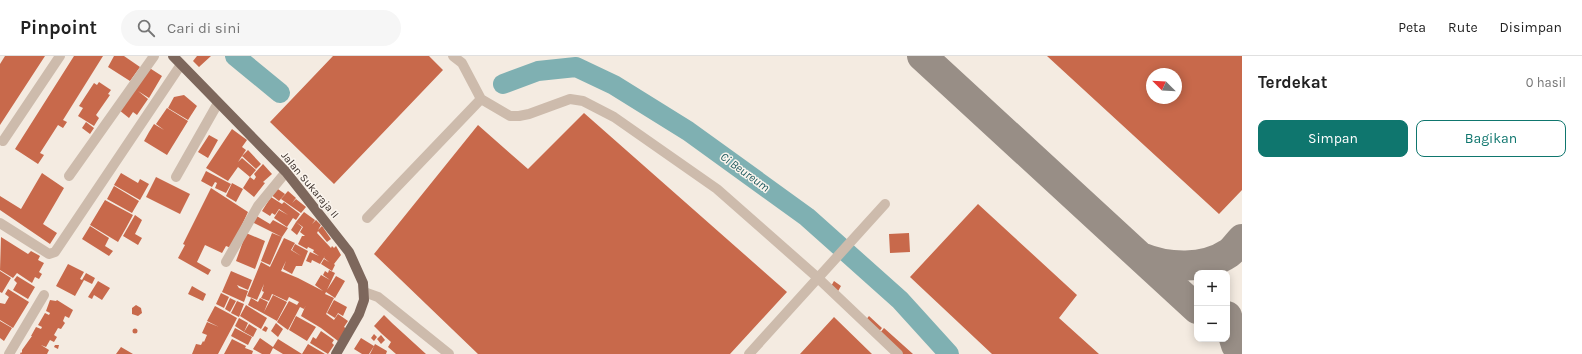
<!DOCTYPE html>
<html lang="id">
<head>
<meta charset="utf-8">
<style>
	body { margin:0; font-family:Karla,sans-serif; background:#f6f6f6; color:#222 }
	.controls { position:absolute; right:12px; bottom:12px; display:grid; overflow:hidden; border-radius:8px; box-shadow:0 2px 10px #0003 }
	.controls button { width:36px; height:36px; display:grid; place-items:center; padding:0; border:0; border-bottom:1px solid #e0e0e0; background:#fff; color:#222; font:20px sans-serif }
	.compass { position:absolute; left:1146px; top:12px; width:36px; height:36px; border-radius:50%; background:#fff; box-shadow:0 2px 10px #0003; rotate:294deg }
	.list { margin:0; padding:0; list-style:none }
	h2 { display:flex; justify-content:space-between; align-items:center; height:52px; margin:0; padding:0 16px; font-size:17px }
	h2 small { font-size:13px; font-weight:400; color:#767676 }
	.actions { display:flex; gap:8px; padding:12px 16px }
	.actions a { flex:1; padding:9px 0; border:1px solid #0f766e; border-radius:8px; text-align:center; font-size:14px; color:#0f766e }
	.actions .main { background:#0f766e; color:#fff }
	.icon { flex:none; width:22px; height:22px; fill:none; stroke:currentColor; stroke-width:2; stroke-linecap:round; stroke-linejoin:round }
	.map { position:relative; flex:none; width:1242px; height:298px; overflow:hidden }
	header { display:flex; align-items:center; gap:24px; box-sizing:border-box; height:56px; padding:0 20px; background:#fff; border-bottom:1px solid #e0e0e0 }
	header strong { font-size:19px }
	nav { display:flex; gap:22px; margin-inline-start:auto; font-size:14px }
	.search { width:280px; height:36px; background:#f6f6f6; display:flex; align-items:center; gap:10px; box-sizing:border-box; padding:0 14px; border-radius:22px; color:#767676; font-size:15px }
	main { display:flex }
	aside { flex:1; background:#fff }
	.map>svg:first-child { display:block }
	.lines { fill:none; stroke-linecap:round; stroke-linejoin:round }
	.river { stroke:#7fb0b2; stroke-width:20 }
	.taxiway { stroke:#988e86; stroke-width:30 }
	.building { fill:#c8694b; fill-rule:evenodd }
	.minor { stroke:#cdbbac; stroke-width:10 }
	.major { stroke:#7d675c; stroke-width:10 }
	.labels { text-anchor:middle; dominant-baseline:central; stroke-width:3; stroke-linejoin:round; paint-order:stroke }
	.street-label { font-size:11px; fill:#3b302b; stroke:#fbf5ee }
	.water-label { font-size:12px; font-style:italic; fill:#1f5a5e; stroke:#fbf5ee }
</style>
</head>
<body>
<header>
<strong>Pinpoint</strong>
<div class="search"><svg class="icon" aria-label="search" viewBox="0 0 24 24"><circle cx="10" cy="10" r="6"/><path d="M15 15l6 6"/></svg>Cari di sini</div>
<nav><a>Peta</a><a>Rute</a><a>Disimpan</a></nav>
</header>
<main>
<div class="map">
<svg width="1242" height="298" viewBox="0 0 1242 298">
	<rect width="100%" height="100%" fill="#f4ebe1"/>
	<g class="lines">
		<!-- river -->
		<path class="river" d="M235,0L280,37
			M503,28L538,15L576,11L614,29L688,75L807,161L900,244L949,298"/>
		<!-- taxiway -->
		<path class="taxiway" d="M922,0L1197,253
			M1141,201C1167,212 1204,214 1229,197C1234,193 1238,187 1242,183
			M1227,260L1236,289"/>
	</g>
	<!-- building -->
	<path class="building" d="M5,0H45L0,69V8Z
		M74,0H103L63,64L67,66L63,72L58,69L40,97L44,99L38,108L15,93Z
		M114,0H124L140,11L130,25L108,11Z
		M197,0H211L199,11L193,5Z
		M333,0H429L443,14L334,128L270,66Z
		M1047,0H1242V134L1219,158ZM1152,18H1176V42H1152Z
		M148,11L162,20L149,42L138,35L148,43L137,59L133,56L129,62L119,54Z
		M99,26L111,34L108,38L110,39L96,59L99,62L94,70L78,60L83,52L79,50L94,27L97,29Z
		M184,39L197,50L188,64L168,52L174,41Z
		M167,52L188,65L167,99L144,85L149,76L163,85L149,76L154,68L164,74L156,68Z
		M584,57L787,236L730,298H478L374,198L478,69L528,113Z
		M86,66L94,72L90,78L82,72Z
		M232,73L247,84L242,91L246,94L238,106L242,102L256,114L250,121L238,111L228,125L206,112Z
		M209,79L218,84L208,102L198,96Z
		M248,94L261,108L256,113L242,100Z
		M263,108L272,118L263,126L265,127L254,141L243,132L250,121L254,124L256,121L254,118Z
		M206,115L231,128L226,137L215,132L217,127L215,126L212,131L201,125Z
		M42,117L64,132L43,168L57,177L50,188L0,154V140L21,153Z
		M121,117L138,127L140,123L149,128L140,144L114,129Z
		M156,121L190,138L180,158L146,141Z
		M232,127L243,133L236,146L226,140Z
		M114,130L139,145L132,157L107,143Z
		M275,131L285,138L279,145L270,138Z
		M211,132L248,156L231,192L226,190L222,197L205,189L197,206L211,214L208,219L178,202L185,189L183,188Z
		M288,135L296,142L292,147L296,143L306,151L301,157L281,143Z
		M271,141L282,148L284,146L300,158L296,164L293,162L287,171L274,162L279,154L288,159L279,153L275,159L272,157L270,160L262,155Z
		M105,144L133,159L126,172L116,167L126,172L118,186L90,169Z
		M978,148L1077,239L1059,262L1099,298H992L910,221Z
		M304,156L315,164L312,168L316,164L321,169L318,174L322,170L331,183L327,186L318,175L317,177L331,192L332,190L334,192L336,190L341,199L334,208L335,209L332,215L321,208L324,203L329,206L324,202L325,200L320,208L312,204L311,207L306,205L310,196L319,200L313,196L314,194L308,191L307,193L298,188L302,180H305L300,176L303,171L296,166Z
		M135,159L142,164L135,178L142,182L138,189L123,180Z
		M255,159L270,168L273,164L288,172L282,181L252,166Z
		M296,166L302,171L297,179L291,174Z
		M90,170L109,182L105,190L113,195L109,200L82,183Z
		M246,177L265,185L255,213L236,205Z
		M272,177L282,181L270,209L261,205Z
		M909,177L910,196L890,197L889,178Z
		M1,181L28,198L31,195L40,200L38,204L44,207L39,216L42,218L39,223L35,221L32,227L17,217L13,222L0,214Z
		M284,182L295,187L291,194L301,200L292,194L295,188L308,195L302,210H296L292,218L283,213L286,205L281,215L298,222L323,235L315,229L321,219L330,224L323,219L325,215L328,217L329,214L335,217L327,234L336,220L345,225L335,242L326,236L325,238L334,242L326,258L334,264L338,258L348,265L344,271L347,273L338,285L321,272L301,260L306,249L304,253L300,251L288,274L277,266L289,245L297,249L299,246L289,241L287,245L272,238L269,245L261,242L264,236L262,235L264,228L257,244L247,240L261,206L270,211Z
		M68,208L84,216L80,223L82,224L86,217L95,222L92,228L84,224L75,240L56,230Z
		M0,215L11,222L2,237L0,236Z
		M231,215L252,224L248,234L237,229L239,232L248,235L244,246L222,236L225,229L233,233L225,229Z
		M17,220L35,231L28,243L13,234L17,227L14,224Z
		M98,225L110,232L102,244L94,239L92,243L88,241Z
		M834,225L841,230L837,237L830,232Z
		M192,230L206,238L203,245L188,238Z
		M8,233L29,246L13,272L0,264V247L5,248L9,241L5,238Z
		M221,237L229,241L224,252L216,248Z
		M273,239L287,246L277,265L248,249L251,242L258,246L260,242L268,246L264,256Z
		M230,242L236,245L230,256L225,253Z
		M50,244L56,245L57,244L73,254L69,262L65,260L63,265L65,267L61,273L58,272L54,279L57,281L54,286L50,284L46,291L41,289L49,294L47,298H20L21,296L22,297V294L32,280H31L36,271L41,273L42,271L38,269L45,257L49,259L50,257L46,255Z
		M334,244L347,251L343,260L338,257L335,262L327,257Z
		M237,245L244,248L239,261L231,257Z
		M136,249L141,252L142,257L138,260L132,258V252Z
		M246,249L267,262L261,273L240,260Z
		M215,250L230,258L229,260L230,258L237,262L234,268L218,298H192L196,288L201,289L203,285L204,286L207,279L202,277L207,266L219,271L207,265Z
		M384,259L392,267L426,298H396L388,291L391,286L382,278L389,270L382,278L374,270Z
		M296,260L316,271L307,285L289,274Z
		M869,260L882,272L878,277L865,265Z
		M834,261L872,298H800Z
		M239,262L248,267L244,276L235,270Z
		M0,265L12,272L4,285L0,282Z
		M276,267L283,273L278,281L271,275Z
		M249,268L257,273L253,281L244,276Z
		M265,270L268,272L266,276L262,274Z
		M235,272L252,281L248,289L231,280Z
		M884,272L913,298H901L879,278Z
		M132.5 275a2.5 2.5 0 1 1 5 0a2.5 2.5 0 1 1-5 0Z
		M321,275L334,284L332,287L334,289L328,298L310,287L313,281L316,283Z
		M374,278L377,281L374,285L371,282Z
		M381,279L385,284L381,288L377,283Z
		M260,282L273,291L278,283L302,298L308,288L325,298H283L273,292L270,298H262L253,293Z
		M361,282L374,290L369,298H362L354,293Z
		M232,283L246,290L245,292L253,295L252,298H224Z
		M375,288L387,295L386,298H370Z
		M55,289H59L58,293L54,291Z
		M121,291L133,298H116Z"/>
	<g class="lines">
		<!-- minor -->
		<path class="minor" d="M453,0L462,7L481,43
			M3,85L60,0
			M69,120L154,0
			M176,121L218,47
			M367,162L481,43L510,60H519L529,58L570,43L583,45L614,61L717,133L818,222L898,298
			M0,167L49,198L55,196L180,10
			M226,206L258,150L286,116
			M364,236L378,241L449,298
			M9,298L44,239
			M749,298L885,148"/>
		<!-- major -->
		<path class="major" d="M173,0L286,116L349,196L363,227L364,244L359,258L336,298"/>
	</g>
	<g class="labels">
		<!-- street labels -->
		<g class="street-label">
			<text transform="translate(310 129) rotate(50)">Jalan Sukaraja II</text>
		</g>
		<!-- water labels -->
		<g class="water-label">
			<text transform="translate(745 116) rotate(36)">Ci Beureum</text>
		</g>
	</g>
</svg>
<div class="controls">
<button>+</button>
<button>−</button>
</div>
<svg class="compass" viewBox="-18 -18 36 36"><path d="M0-13l5 13h-10z" fill="#e53935"/><path d="M0 13l5-13h-10z" fill="#767676"/></svg>
</div>
<aside>
<h2>Terdekat<small>0 hasil</small></h2>
<ul class="list">
</ul>
<div class="actions"><a class="main">Simpan</a><a>Bagikan</a></div>
</aside>
</main>
</body>
</html>
